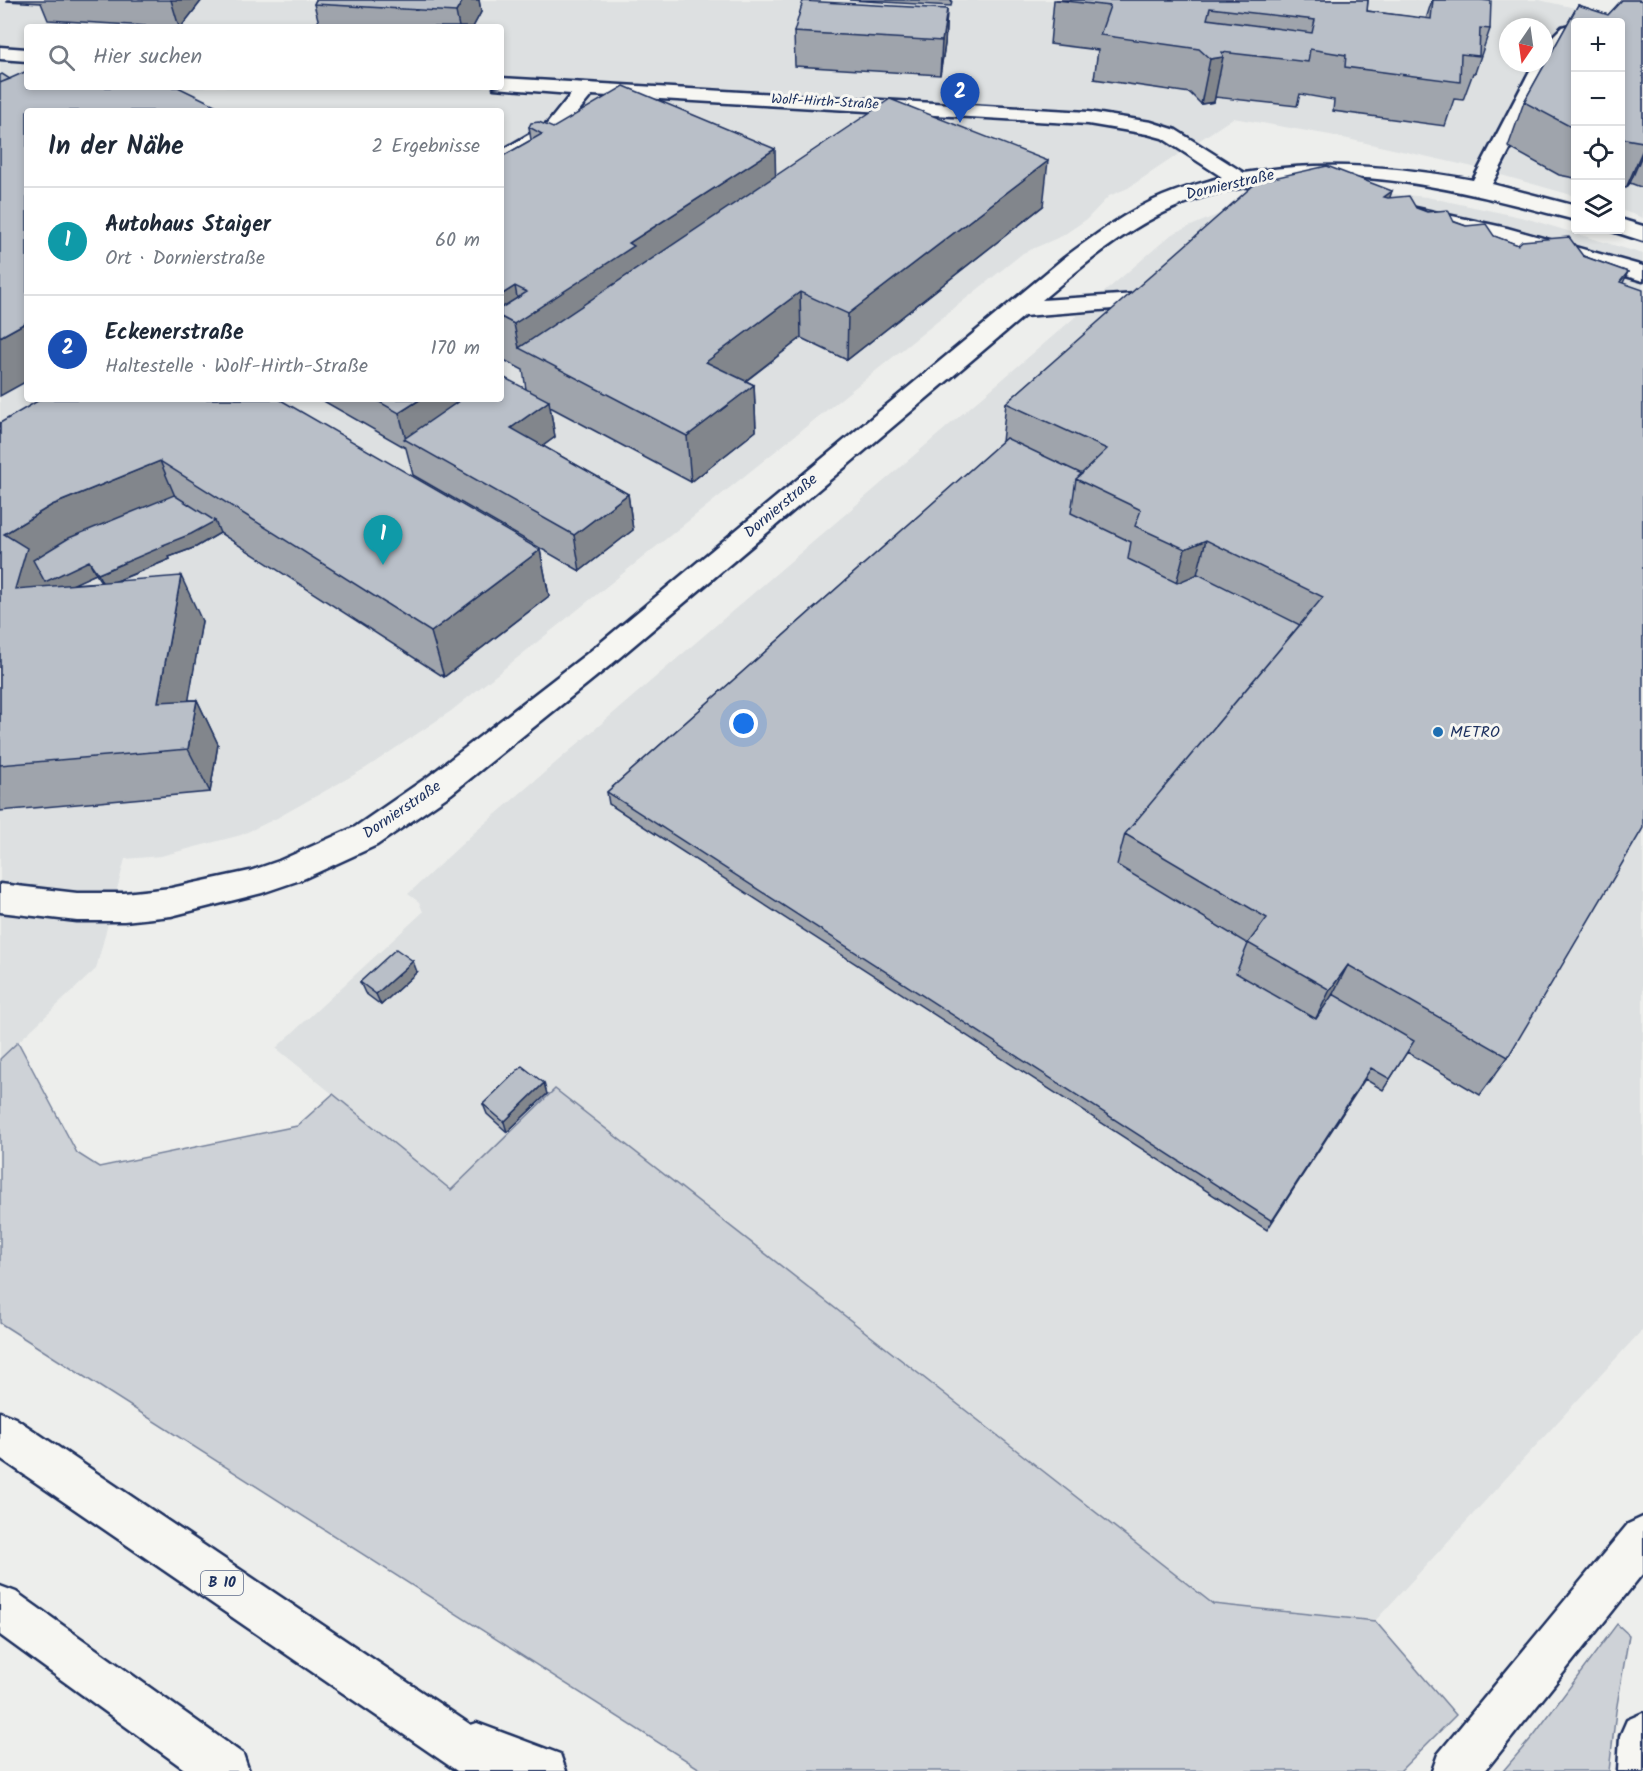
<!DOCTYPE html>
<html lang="de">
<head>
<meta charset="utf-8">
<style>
	body { margin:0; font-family:Kalam,sans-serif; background:#f6f6f7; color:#1f2937 }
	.controls { position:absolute; right:18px; top:18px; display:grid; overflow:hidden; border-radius:6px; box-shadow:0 3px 9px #0003 }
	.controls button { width:54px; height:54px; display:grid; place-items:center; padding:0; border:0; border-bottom:2px solid #e0e1e3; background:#fff; color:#1f2937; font:30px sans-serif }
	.compass { position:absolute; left:1499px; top:18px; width:54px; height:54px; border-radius:50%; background:#fff; box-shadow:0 3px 9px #0003; rotate:193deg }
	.you { position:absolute; left:744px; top:724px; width:21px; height:21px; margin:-15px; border:4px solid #fff; border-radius:50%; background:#1a73e8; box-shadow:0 0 0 9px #1a73e833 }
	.badge { display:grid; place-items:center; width:39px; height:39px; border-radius:50%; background:#d93025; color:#fff; font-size:20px; font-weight:700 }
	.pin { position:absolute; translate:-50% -50px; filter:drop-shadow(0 2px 3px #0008) }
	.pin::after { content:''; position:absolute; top:32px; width:21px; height:18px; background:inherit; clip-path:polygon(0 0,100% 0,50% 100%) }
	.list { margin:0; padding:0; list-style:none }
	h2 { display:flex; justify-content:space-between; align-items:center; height:78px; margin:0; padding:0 24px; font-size:26px }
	h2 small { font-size:20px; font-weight:400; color:#747a83 }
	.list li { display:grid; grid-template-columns:39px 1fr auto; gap:18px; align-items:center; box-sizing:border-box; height:108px; padding:0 24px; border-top:2px solid #e0e1e3 }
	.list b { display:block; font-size:22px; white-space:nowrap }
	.list p { margin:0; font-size:20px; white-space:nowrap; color:#747a83 }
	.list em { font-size:20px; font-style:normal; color:#747a83 }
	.icon { flex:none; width:33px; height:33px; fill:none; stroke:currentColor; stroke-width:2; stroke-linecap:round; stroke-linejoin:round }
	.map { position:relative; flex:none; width:1643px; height:1771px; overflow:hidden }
	.search { position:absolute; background:#fff; box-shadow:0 3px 9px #0003; left:24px; top:24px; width:480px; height:66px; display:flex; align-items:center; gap:15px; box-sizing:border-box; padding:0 21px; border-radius:6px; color:#747a83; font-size:22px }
	.panel { position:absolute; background:#fff; box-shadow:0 3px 9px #0003; left:24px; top:108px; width:480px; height:294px; border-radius:6px }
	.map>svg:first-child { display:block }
	.built { fill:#dde0e1; fill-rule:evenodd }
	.green { fill:#ced2d7; stroke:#74809a; stroke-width:1.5 }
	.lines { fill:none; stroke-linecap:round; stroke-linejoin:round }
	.minor-casing { stroke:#1b2f5e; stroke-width:5 }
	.highway-casing { stroke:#1b2f5e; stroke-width:5 }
	.minor { fill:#f6f6f2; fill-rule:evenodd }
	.highway { fill:#f6f6f2; fill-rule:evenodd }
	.wall { fill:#9fa4ac; stroke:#1b2f5e; stroke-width:1.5; fill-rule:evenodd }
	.shaded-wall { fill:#82868c; stroke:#1b2f5e; stroke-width:1.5 }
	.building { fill:#b9bfc8; stroke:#1b2f5e; stroke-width:1.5; fill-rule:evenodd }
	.poi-dot { fill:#1f6fb2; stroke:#f6f6f2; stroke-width:2 }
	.labels { text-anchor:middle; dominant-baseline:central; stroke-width:6; stroke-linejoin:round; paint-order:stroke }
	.far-street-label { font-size:14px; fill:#1b2f5e; stroke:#f6f6f2 }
	.shield { fill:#f6f6f2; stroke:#5d6b8a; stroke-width:1.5 }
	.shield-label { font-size:15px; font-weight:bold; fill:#1b2f5e }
	.street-label { font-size:16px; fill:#1b2f5e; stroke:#f6f6f2 }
	.poi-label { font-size:16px; fill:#1b2f5e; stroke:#f6f6f2; text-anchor:start }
</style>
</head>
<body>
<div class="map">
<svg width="1643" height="1771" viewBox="0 0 1643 1771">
	<rect width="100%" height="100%" fill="#edeeec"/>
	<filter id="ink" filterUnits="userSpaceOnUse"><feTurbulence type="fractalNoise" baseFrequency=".0167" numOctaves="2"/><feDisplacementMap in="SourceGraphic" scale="12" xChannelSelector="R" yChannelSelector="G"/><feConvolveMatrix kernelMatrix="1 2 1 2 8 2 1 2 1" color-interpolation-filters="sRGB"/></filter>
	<g filter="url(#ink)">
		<!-- built -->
		<path class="built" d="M0,0H1539L1643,23V218L1621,210L1620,22H1576L1575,196L1469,166L1330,135L1233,118L1128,188L1109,196L1087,219L1062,236L1023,253L451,711L366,768L277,818L241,835L161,856L125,859L96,969L0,1059ZM27,27H501V87H27ZM1508,27H1544V63H1508ZM27,111H501V399H27Z
			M1382,193L1427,197L1525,218L1643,254V1329L1375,1621L1213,1604L555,1089L451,1190L276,1048L423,912L419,902L408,894L475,832L1172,234L1231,209Z"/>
		<!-- green -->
		<path class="green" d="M18,1042L77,1153L99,1167L297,1126L333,1094L451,1190L555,1089L1213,1604L1375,1621L1456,1715L1400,1771H703L0,1323V1059Z
			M1617,1624L1629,1635L1616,1711L1609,1771H1503L1534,1735Z"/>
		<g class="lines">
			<defs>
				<path id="minor" d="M1569,25L1576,26V38L1561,51L1492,184L1576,206V220C1479,196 1381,167 1280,180C1268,182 1256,185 1245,187C1217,191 1189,200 1163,213C1118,235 1080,268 1042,300L1136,294L1151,281L1159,279L1167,281L1171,286L1151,306L1024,316L613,663L451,794L377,845L303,879L262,893L171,916L124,921H77L0,912V884L77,893H124L171,888L250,871L279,861L355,827L429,776L593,649L1064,258C1095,235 1127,211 1163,196C1182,188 1202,183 1222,177L1162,138L1147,134L1088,124L592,95L561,132L509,165L501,166V151L547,124L571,94L494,88L501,87V78L1088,112L1151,122L1176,130L1244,173C1322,160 1396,166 1473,180L1534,63H1544V45L1562,27Z
					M0,47L27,49V61L0,59Z
					M1411,207L1507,228L1643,266V281L1495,238L1403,219L1400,214L1403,209Z
					M1620,219L1643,226V241L1612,231L1620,230Z"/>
				<path id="highway" d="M0,1412L15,1418L471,1725L477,1723L560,1754L566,1771H457L0,1458Z
					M1643,1517V1573L1485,1771H1432L1438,1754L1628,1524Z
					M0,1586L16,1592L243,1754L249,1771H187L0,1635Z
					M1643,1713V1771H1618L1620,1736L1627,1720Z"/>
			</defs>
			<!-- minor casing -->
			<use href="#minor" class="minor-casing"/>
			<!-- highway casing -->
			<use href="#highway" class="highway-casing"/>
			<!-- minor -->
			<use href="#minor" class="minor"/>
			<!-- highway -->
			<use href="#highway" class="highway"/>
		</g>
		<!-- wall -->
		<path class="wall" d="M7,0H202L181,27H164L48,20L41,3L7,1Z
			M316,0H479L481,12L473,27H320L314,4Z
			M849,0H952L951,6Z
			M1054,0H1368L1367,11L1426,19L1432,0H1480L1490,29L1475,73H1473L1463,100L1454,99L1445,126L1333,111L1334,100L1300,94L1297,106L1215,97L1214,102L1201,104L1190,93L1094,79L1098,50L1050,44Z
			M1622,0H1638L1643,1V188L1630,183L1626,188L1620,187V22H1575V178L1559,175L1508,147L1524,102L1578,5L1608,15Z
			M947,9L945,44L940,75L795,66L794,32Z
			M529,127L553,128L776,176L1043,206L847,360L801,338L746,381L754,385L756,431L691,482L550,407L555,437L543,446L628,494L633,530L580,571L413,475L406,448L320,399H501L526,389L523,370L502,359L501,352V157L531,140Z
			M1269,179L1390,198L1518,245L1583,256L1628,272L1623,283L1508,1057L1480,1095L1407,1052L1383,1090L1365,1079L1267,1230L609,804L607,792L1002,442L1006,403Z
			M0,423L540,550L549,596L444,677L220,533L196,547L169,557L170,559L117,581L202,621L188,700H197L218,744L210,792L0,811ZM96,574L101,582L72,584Z
			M417,972L381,1005L365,993L360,982Z
			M547,1094L507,1132L487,1114L483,1104Z"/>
		<!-- shaded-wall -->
		<path class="shaded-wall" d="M171,0H202L181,27H179Z
			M463,0H479L481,12L473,27H459L456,12Z
			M947,9L945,44L940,75L942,41Z
			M1223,57L1214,102L1201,104L1210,59Z
			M775,149L776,194L519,348L514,324L501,317V295L515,286L521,319L629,243Z
			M1643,149V153L1630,183L1626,188Z
			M1048,161L1043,206L847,360L848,314Z
			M1392,191L1377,236L1384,197Z
			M800,292L801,338L710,408L706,362Z
			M27,322V381L0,396V337Z
			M754,385L756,431L691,482L687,436Z
			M421,399H483L406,440L399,413Z
			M549,401L555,437L518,464L511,428Z
			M160,461L180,508L89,561L96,574L52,594L15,589L4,534L52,505Z
			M628,494L633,530L580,571L574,535Z
			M215,521L220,533L196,547L169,557L170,559L104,586L98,574Z
			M1206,540L1194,586L1173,595L1185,549Z
			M540,550L549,596L444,677L431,632Z
			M181,576L202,621L181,746L158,702Z
			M197,700L218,744L210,792L188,749Z
			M413,961L417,972L381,1005L376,994Z
			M1348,965L1327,1005L1310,1030L1330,990Z
			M544,1083L547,1094L507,1132L504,1122Z"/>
		<!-- building -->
		<path class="building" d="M316,0H463L456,12L314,4Z
			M1056,0H1368L1367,11L1431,19L1433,0H1480L1491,1L1490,29L1480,28L1479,56L1461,54L1460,82L1345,67L1346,55L1310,49L1308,62L1222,52L1223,57L1210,59L1199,49L1100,35L1110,6ZM1210,8L1315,20L1312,33L1207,19Z
			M1622,0H1638L1643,1V142L1620,138V22H1575V129L1524,102L1578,5L1608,15Z
			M803,1L947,9L942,41L794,32Z
			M27,71V87H178L227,111H27V322L0,337V83Z
			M2,74L10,79L0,83V75Z
			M624,86L775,149L629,243L634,246L514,324L501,317V308L527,292L515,286L501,295V157L542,134L529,127L531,123L539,122L553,128Z
			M890,99L1048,161L848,314L800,292L706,362L754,385L687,436L519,348Z
			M1327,166L1392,191L1384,197L1388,198L1409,196L1416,208L1427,212L1448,210L1454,222L1466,226L1486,224L1494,236L1518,245L1522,241L1569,237L1583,256L1628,272L1620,282L1643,290V828L1508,1057L1348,965L1330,990L1248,943L1267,918L1125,834L1323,597L1206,540L1185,549L1135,526L1141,510L1076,479L1107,449L1006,403L1264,176L1269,179Z
			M501,376L549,401L511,428L628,494L574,535L404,439L462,399H501Z
			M41,399H279L540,550L431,632L160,461L52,505L4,534L27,548L15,589L181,576L158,702L197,700L188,749L0,765V423Z
			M374,399H421L399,413Z
			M1006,438L1082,474L1076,479L1071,513L1131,542L1128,559L1177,583L1198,574L1300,625L1125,834L1117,865L1248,944L1236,973L1316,1019L1333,994L1414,1041L1390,1079L1371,1068L1272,1221L607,792Z
			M174,495L215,521L191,534L163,545L164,546L98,574L89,561L45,582L33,560L69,538Z
			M396,949L413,961L376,994L360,982Z
			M522,1066L544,1083L504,1122L483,1104Z"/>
	</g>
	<!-- markers -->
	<circle class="poi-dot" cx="1438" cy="732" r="6"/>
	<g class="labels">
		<!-- far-street labels -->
		<g class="far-street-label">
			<text transform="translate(825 102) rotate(3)">Wolf-Hirth-Straße</text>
		</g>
		<!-- shield labels -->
		<rect class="shield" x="201" y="1571" width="42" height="24" rx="4.5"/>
		<g class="shield-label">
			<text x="222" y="1583">B 10</text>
		</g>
		<!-- street labels -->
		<g class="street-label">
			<text transform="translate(1230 185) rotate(-13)">Dornierstraße</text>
			<text transform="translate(781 506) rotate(-40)">Dornierstraße</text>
			<text transform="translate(402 810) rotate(-34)">Dornierstraße</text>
		</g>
		<!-- poi labels -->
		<g class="poi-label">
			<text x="1450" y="732">METRO</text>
		</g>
	</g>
</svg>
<div class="controls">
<button>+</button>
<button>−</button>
<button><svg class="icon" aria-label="locate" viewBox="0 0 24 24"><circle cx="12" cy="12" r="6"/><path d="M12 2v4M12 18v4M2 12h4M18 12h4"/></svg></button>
<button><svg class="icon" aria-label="layers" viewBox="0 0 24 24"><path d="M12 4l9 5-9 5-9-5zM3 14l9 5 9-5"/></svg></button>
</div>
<svg class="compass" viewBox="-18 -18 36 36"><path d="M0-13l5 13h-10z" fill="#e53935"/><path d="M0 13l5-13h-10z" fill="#747a83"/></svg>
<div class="you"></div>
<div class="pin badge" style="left:383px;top:565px;background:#0f9aa8">1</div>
<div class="pin badge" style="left:960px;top:123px;background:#1a4fb4">2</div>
<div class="search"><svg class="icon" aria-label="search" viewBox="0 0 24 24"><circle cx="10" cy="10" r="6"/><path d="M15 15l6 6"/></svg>Hier suchen</div>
<section class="panel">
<h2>In der Nähe<small>2 Ergebnisse</small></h2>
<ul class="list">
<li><span class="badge" style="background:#0f9aa8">1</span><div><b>Autohaus Staiger</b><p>Ort · Dornierstraße</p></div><em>60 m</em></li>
<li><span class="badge" style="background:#1a4fb4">2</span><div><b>Eckenerstraße</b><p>Haltestelle · Wolf-Hirth-Straße</p></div><em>170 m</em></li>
</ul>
</section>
</div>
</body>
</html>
